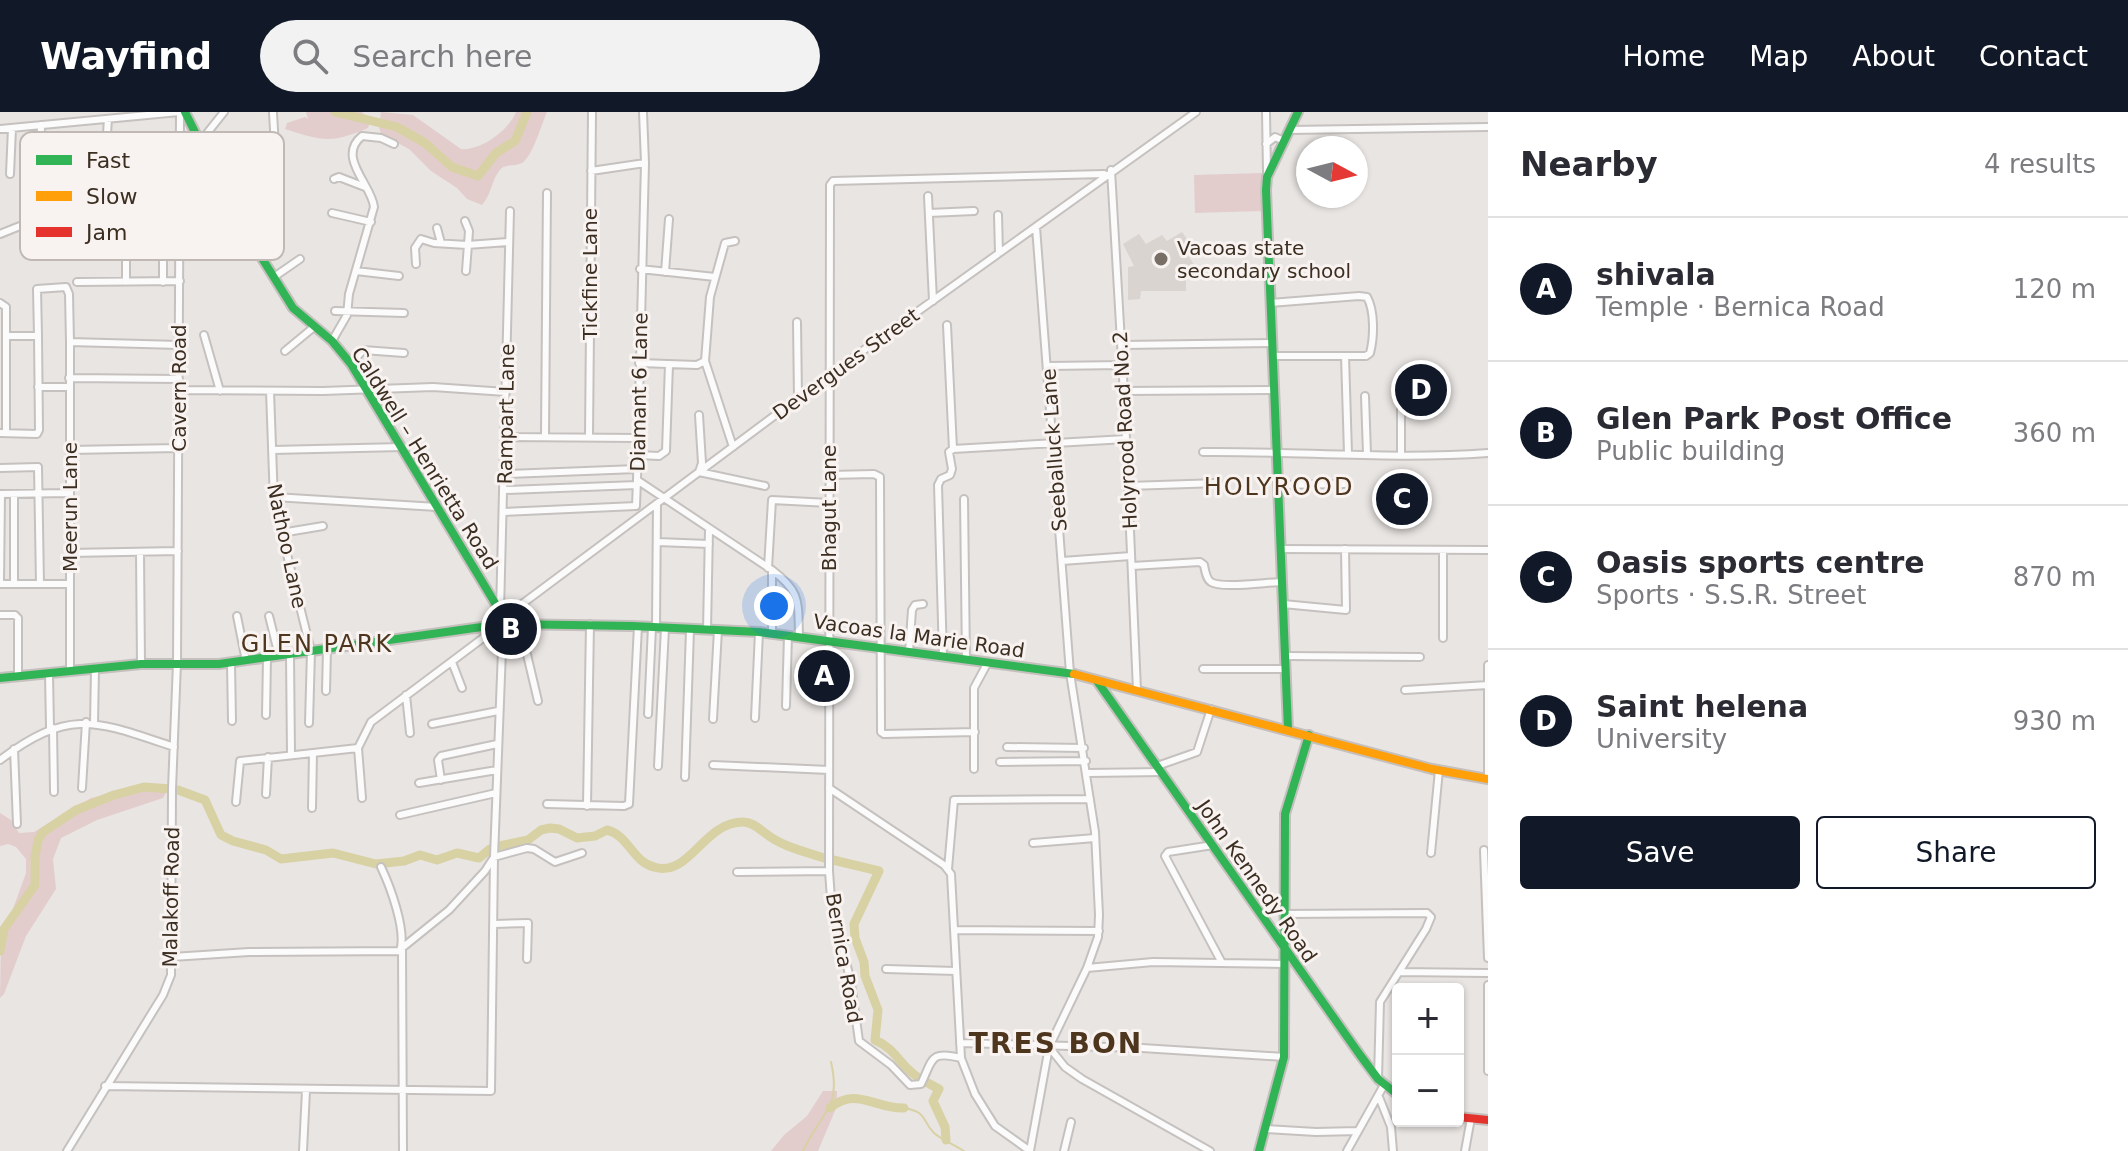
<!DOCTYPE html>
<html lang="en">
<head>
<meta charset="utf-8">
<style>
	body { margin:0; font-family:"DejaVu Sans",sans-serif; background:#f2f2f3; color:#2b2b33 }
	.controls { position:absolute; right:24px; bottom:24px; display:grid; overflow:hidden; border-radius:8px; box-shadow:0 2px 6px #0004 }
	.controls button { width:72px; height:72px; display:grid; place-items:center; padding:0; border:0; border-bottom:2px solid #e1e1e2; background:#fff; color:#2b2b33; font:40px sans-serif }
	.compass { position:absolute; left:1296px; top:24px; width:72px; height:72px; border-radius:50%; background:#fff; box-shadow:0 2px 6px #0004; rotate:97deg }
	.you { position:absolute; left:774px; top:494px; width:28px; height:28px; margin:-20px; border:6px solid #fff; border-radius:50%; background:#1a73e8; box-shadow:0 0 0 12px #1a73e833 }
	.badge { display:grid; place-items:center; width:52px; height:52px; border-radius:50%; background:#111827; color:#fff; font-size:26px; font-weight:700 }
	.pin { position:absolute; translate:-50% -50%; border:4px solid #fff; box-shadow:0 2px 8px #0006 }
	.list { margin:0; padding:0; list-style:none }
	h2 { display:flex; justify-content:space-between; align-items:center; height:104px; margin:0; padding:0 32px; font-size:34px }
	h2 small { font-size:26px; font-weight:400; color:#7c7c81 }
	.list li { display:grid; grid-template-columns:52px 1fr auto; gap:24px; align-items:center; box-sizing:border-box; height:144px; padding:0 32px; border-top:2px solid #e1e1e2 }
	.list b { display:block; font-size:30px; white-space:nowrap }
	.list p { margin:0; font-size:26px; white-space:nowrap; color:#7c7c81 }
	.list em { font-size:26px; font-style:normal; color:#7c7c81 }
	.actions { display:flex; gap:16px; padding:24px 32px }
	.actions a { flex:1; padding:18px 0; border:2px solid #111827; border-radius:8px; text-align:center; font-size:28px; color:#111827 }
	.actions .main { background:#111827; color:#fff }
	.icon { flex:none; width:44px; height:44px; fill:none; stroke:currentColor; stroke-width:2; stroke-linecap:round; stroke-linejoin:round }
	.map { position:relative; flex:none; width:1488px; height:1039px; overflow:hidden }
	header { display:flex; align-items:center; gap:48px; box-sizing:border-box; height:112px; padding:0 40px; background:#111827; color:#fff }
	header strong { font-size:38px }
	nav { display:flex; gap:44px; margin-inline-start:auto; font-size:28px }
	.search { width:560px; height:72px; background:#f2f2f3; display:flex; align-items:center; gap:20px; box-sizing:border-box; padding:0 28px; border-radius:44px; color:#7c7c81; font-size:30px }
	main { display:flex }
	aside { flex:1; background:#fff }
	.map>svg:first-child { display:block }
	.built { fill:#dad4d1 }
	.green { fill:#e2cdcc }
	.lines { fill:none; stroke-linecap:round; stroke-linejoin:round }
	.stream { stroke:#d8d1a3; stroke-width:2 }
	.river { stroke:#d8d1a3; stroke-width:9 }
	.street-casing { stroke:#c5c1bf; stroke-width:10 }
	.fast-casing { stroke:#c5c0bd; stroke-width:12 }
	.slow-casing { stroke:#c5c0bd; stroke-width:12 }
	.jam-casing { stroke:#c5c0bd; stroke-width:12 }
	.street { stroke:#fcfbfb; stroke-width:6 }
	.fast { stroke:#30b455; stroke-width:8 }
	.slow { stroke:#ff9f0a; stroke-width:8 }
	.jam { stroke:#e5322d; stroke-width:8 }
	.poi-dot { fill:#796e65; stroke:#f8f3f1; stroke-width:3 }
	.labels { text-anchor:middle; dominant-baseline:central; stroke-width:6; stroke-linejoin:round; paint-order:stroke }
	.poi-label { font-size:20px; fill:#3c2e21; stroke:#f8f3f1; text-anchor:start }
	.street-label { font-size:20px; fill:#3c2e21; stroke:#f8f3f1 }
	.quarter-label { font-size:24px; letter-spacing:2px; fill:#4e351d; stroke:#f8f3f1 }
	.district-label { font-size:28px; font-weight:bold; letter-spacing:2px; fill:#4e351d; stroke:#f8f3f1 }
	.key { fill:#f8f3f1; stroke:#c0b8b3; stroke-width:2 }
	.key-label { font-size:22px; fill:#3c2e21 }
</style>
</head>
<body>
<header>
<strong>Wayfind</strong>
<div class="search"><svg class="icon" aria-label="search" viewBox="0 0 24 24"><circle cx="10" cy="10" r="6"/><path d="M15 15l6 6"/></svg>Search here</div>
<nav><a>Home</a><a>Map</a><a>About</a><a>Contact</a></nav>
</header>
<main>
<div class="map">
<svg width="1488" height="1039" viewBox="0 0 1488 1039">
	<rect width="100%" height="100%" fill="#e9e5e3"/>
	<!-- built -->
	<path class="built" d="M1182,120L1192,134L1186,140L1196,156L1186,161V179H1141L1140,187L1128,188V155L1134,154L1123,132L1139,122L1146,132L1162,123L1167,129Z
		M1436,254L1439,261L1426,268V304L1416,305L1415,296H1403L1404,287L1417,288V264Z"/>
	<!-- green -->
	<path class="green" d="M306,0H362L370,9L368,16C330,32 323,29 285,17L287,11L305,5L308,7Z
		M381,0L413,3L461,37C481,39 509,18 516,0H547C541,13 533,44 522,51C514,55 504,51 499,59C491,70 492,81 482,93L467,87L457,76L431,59L409,37L381,22L379,15Z
		M1262,61L1263,99L1195,101L1194,63Z
		M1412,376V397H1393L1392,377Z
		M153,672L161,674L167,679L163,686L97,708L61,726L53,747L56,777L26,824L4,882L0,886L1,830L26,761V747L16,735L8,732L0,734V701L11,708L19,721L34,720L91,686Z
		M823,979H837V994L818,1039H771L784,1023L807,1004Z"/>
	<g class="lines">
		<!-- stream -->
		<path class="stream" d="M904,996C928,1000 921,1008 934,1021C942,1028 955,1033 964,1039
			M803,1039C820,1001 842,998 831,950"/>
		<!-- river -->
		<path class="river" d="M335,0L397,15L425,31L452,55L478,64L496,41L515,29L527,0
			M178,678L205,688L221,723L233,729L266,738L281,747L333,741L376,752L404,749L420,743L437,748L457,741L479,746L490,737
			M499,734L528,728L541,718L550,716L559,717L577,726L595,724L607,718C628,723 633,750 654,755C690,766 703,710 743,710C752,710 758,716 765,721C782,735 807,740 827,747
			M833,748L879,759L854,812L855,826L864,850L865,864L878,898L875,928C898,938 899,954 919,966
			M0,839L4,817L35,773V745L38,728L43,720L76,698L114,683L144,675L172,677
			M926,970L939,977L933,989L945,1015L946,1028
			M830,996C856,974 875,997 904,996"/>
		<defs>
			<path id="street" d="M643,0L645,51L637,368L772,458C801,480 798,489 799,524
				M1266,0L1267,60
				M0,17L179,0
				M1289,18L1488,15
				M200,30L224,0
				M1266,32L1275,25L1284,29
				M105,51L108,7
				M40,52L41,13
				M1111,58L1124,282L1137,578
				M591,59L645,51
				M10,62L12,16
				M334,67L339,65L365,75
				M36,79L40,106L180,41
				M928,84L933,189
				M332,101L371,110
				M929,101L974,99
				M998,103L999,141
				M465,109L469,119L466,159
				M437,116L441,131
				M0,122L40,106
				M248,124L277,107L279,100L273,1
				M163,128V170
				M201,128L227,120
				M219,140L231,110L237,106
				M416,152L415,136L421,127L434,131L467,133L508,130
				M640,157L715,165
				M356,159L399,164
				M665,160L669,107
				M274,165L300,147
				M77,170L180,169
				M126,170V142
				M0,191L6,195V321
				M1270,191L1359,184L1367,185C1375,199 1374,226 1370,241L1366,244H1272
				M335,199L404,201
				M797,210L798,286
				M204,223L220,279
				M38,224L37,177L66,175L69,182L70,230V560
				M332,229L347,203L349,182L374,95C372,73 336,45 362,24L381,26L394,32
				M70,230L179,233
				M1122,233L1272,231
				M285,239L314,215
				M1345,244L1348,341
				M639,251L697,253L705,249
				M351,252L363,238L404,241
				M1048,254L1123,253
				M69,266L179,267
				M38,275H69
				M179,278L323,279L433,275L506,280
				M270,279L274,390L311,539L309,611
				M1124,279L1273,278
				M1365,284L1367,342
				M699,303L702,351L699,360L765,374
				M0,321L37,322L39,318L38,224H7
				M545,323L547,81
				M589,324L592,0
				M506,325L638,326
				M733,335L705,249L710,185L725,131L735,129
				M953,337L1126,327
				M69,338L178,336
				M272,338L402,335
				M1203,340C1298,339 1393,348 1488,341
				M638,343L659,344L666,339L669,252
				M1401,343V294
				M0,356L38,355L40,472
				M506,362L637,357
				M829,363L874,362L880,365L881,620L884,622L975,620
				M1277,373L1344,372
				M1128,374L1219,371
				M505,378L637,373
				M0,382L70,381
				M274,385L437,395
				M964,387L966,548
				M504,400L636,394L637,368
				M281,421L323,414
				M657,430L709,432
				M1280,437L1488,438
				M140,440L141,552
				M70,441L178,439
				M1062,449L1131,444
				M1132,454L1200,450L1204,453C1205,458 1206,467 1211,470C1221,477 1268,470 1282,470
				M768,456L772,388L829,391
				M772,458V521
				M0,472L1,382
				M0,472H70
				M14,472V382
				M1283,492L1346,498L1345,437
				M500,500L510,99
				M0,503H15L18,506V565
				M237,504L246,549
				M269,504L279,544
				M520,513L538,589
				M656,515L657,393
				M707,518L709,417
				M1443,526V438
				M909,540L912,498L915,493L923,492
				M290,543L291,643
				M1285,544L1420,545
				M943,545L938,373L941,367L950,363L952,357L949,340L953,337L947,213
				M452,550L462,576
				M231,551L232,609
				M1203,557H1285
				M49,562L50,616
				M1405,578L1488,573
				M326,579L327,537
				M406,583L410,621
				M786,594L788,523
				M648,602L652,515
				M266,603L267,546
				M755,606L759,520
				M713,607L718,518
				M94,612L95,557
				M432,612L498,599
				M53,616L54,680
				M1007,635L1084,636
				M14,637L17,712
				M0,648C70,595 97,609 174,635
				M1000,650L1086,649
				M713,653L829,658
				M658,654L665,516
				M1157,654L1197,640L1211,597
				M974,657V576L988,550
				M1088,661L1162,660
				M685,665L690,518
				M1488,667V553
				M441,668L438,648L441,644L497,632
				M419,671L497,658
				M82,676L86,610
				M829,676L944,753L951,762L961,946L975,982L995,1014L1030,1039
				M266,682L268,645
				M362,686L358,636L371,610L483,526L488,516
				M236,690L240,649L358,636
				M547,692L624,694L629,692L638,514
				M587,694L590,512
				M312,696L313,641
				M400,703L496,681
				M1033,731L1095,726
				M1213,733L1168,740L1165,744L1222,851
				M1484,738L1488,846
				M1431,741L1439,658
				M948,757L954,688L1090,687
				M737,760L829,759
				M1283,802L1427,801L1431,805L1426,817L1380,890L1378,967
				M495,812L528,811L527,847
				M954,818L1099,819
				M172,845L249,840L400,839C407,819 390,774 381,755
				M1087,856L1153,850L1283,852
				M886,857L956,859
				M1399,860L1488,861
				M1488,873V959
				M960,931L1142,936L1284,945
				M1049,935L1065,955L1082,967L1210,1039
				M961,946C929,938 933,948 921,972L910,973L891,953L859,929L851,871L831,787L829,759L830,73L833,69L1104,62
				M105,974L491,979L494,745L503,512L514,498L829,263L1196,0
				M1379,985L1391,1015L1393,1039
				M1266,1017L1316,1020L1358,1019
				M67,1039L163,883L171,863L172,677L177,551L180,0
				M303,1039L306,978
				M403,1039L402,836L449,798L485,759L494,745L527,736L534,737L555,750L582,741
				M1030,1039L1049,935L1087,856L1098,825L1099,803L1095,720L1070,561L1036,115
				M1064,1039L1071,1010
				M1347,1039L1384,973
				M1465,1039L1471,1006"/>
			<path id="fast" d="M185,0L240,111L293,196L332,229L351,252L495,491L503,512
				M0,566L141,552H219L503,512L632,514L759,520L1074,562
				M1097,569L1360,943L1378,967L1398,983
				M1288,617L1266,78L1267,65L1298,0
				M1259,1039L1284,945L1285,702L1309,623"/>
			<path id="slow" d="M1074,562L1432,657L1488,667"/>
			<path id="jam" d="M1458,1005L1488,1008"/>
		</defs>
		<!-- street casing -->
		<use href="#street" class="street-casing"/>
		<!-- fast casing -->
		<use href="#fast" class="fast-casing"/>
		<!-- slow casing -->
		<use href="#slow" class="slow-casing"/>
		<!-- jam casing -->
		<use href="#jam" class="jam-casing"/>
		<!-- street -->
		<use href="#street" class="street"/>
		<!-- fast -->
		<use href="#fast" class="fast"/>
		<!-- slow -->
		<use href="#slow" class="slow"/>
		<!-- jam -->
		<use href="#jam" class="jam"/>
	</g>
	<!-- markers -->
	<circle class="poi-dot" cx="1161" cy="147" r="8"/>
	<g class="labels">
		<!-- poi labels -->
		<g class="poi-label">
			<text x="1177" y="136">Vacoas state<tspan x="1177" dy="23">secondary school</tspan></text>
		</g>
		<!-- street labels -->
		<g class="street-label">
			<text transform="translate(590 162) rotate(-90)">Tickfine Lane</text>
			<text transform="translate(846 252) rotate(-36)">Devergues Street</text>
			<text transform="translate(179 276) rotate(-90)">Cavern Road</text>
			<text transform="translate(639 280) rotate(-89)">Diamant 6 Lane</text>
			<text transform="translate(506 302) rotate(-89)">Rampart Lane</text>
			<text transform="translate(1125 318) rotate(-93)">Holyrood Road No.2</text>
			<text transform="translate(1054 338) rotate(-94)">Seeballuck Lane</text>
			<text transform="translate(425 346) rotate(58)">Caldwell – Henrietta Road</text>
			<text transform="translate(70 395) rotate(-90)">Meerun Lane</text>
			<text transform="translate(829 396) rotate(-90)">Bhagut Lane</text>
			<text transform="translate(287 434) rotate(78)">Nathoo Lane</text>
			<text transform="translate(919 524) rotate(8)">Vacoas la Marie Road</text>
			<text transform="translate(1257 769) rotate(55)">John Kennedy Road</text>
			<text transform="translate(171 785) rotate(-89)">Malakoff Road</text>
			<text transform="translate(844 846) rotate(80)">Bernica Road</text>
		</g>
		<!-- quarter labels -->
		<g class="quarter-label">
			<text x="1279" y="375">HOLYROOD</text>
			<text x="317" y="532">GLEN PARK</text>
		</g>
		<!-- district labels -->
		<g class="district-label">
			<text x="1056" y="931">TRES BON</text>
		</g>
	</g>
	<!-- legend -->
	<rect x="20" y="20" width="264" height="128" rx="12" class="key"/>
	<rect x="36" y="43" width="36" height="10" fill="#30b455"/>
	<rect x="36" y="79" width="36" height="10" fill="#ff9f0a"/>
	<rect x="36" y="115" width="36" height="10" fill="#e5322d"/>
	<g class="key-label">
		<text x="86" y="56">Fast</text>
		<text x="86" y="92">Slow</text>
		<text x="86" y="128">Jam</text>
	</g>
</svg>
<div class="controls">
<button>+</button>
<button>−</button>
</div>
<svg class="compass" viewBox="-18 -18 36 36"><path d="M0-13l5 13h-10z" fill="#e53935"/><path d="M0 13l5-13h-10z" fill="#7c7c81"/></svg>
<div class="you"></div>
<div class="pin badge" style="left:824px;top:564px">A</div>
<div class="pin badge" style="left:511px;top:517px">B</div>
<div class="pin badge" style="left:1402px;top:387px">C</div>
<div class="pin badge" style="left:1421px;top:278px">D</div>
</div>
<aside>
<h2>Nearby<small>4 results</small></h2>
<ul class="list">
<li><span class="badge">A</span><div><b>shivala</b><p>Temple · Bernica Road</p></div><em>120 m</em></li>
<li><span class="badge">B</span><div><b>Glen Park Post Office</b><p>Public building</p></div><em>360 m</em></li>
<li><span class="badge">C</span><div><b>Oasis sports centre</b><p>Sports · S.S.R. Street</p></div><em>870 m</em></li>
<li><span class="badge">D</span><div><b>Saint helena</b><p>University</p></div><em>930 m</em></li>
</ul>
<div class="actions"><a class="main">Save</a><a>Share</a></div>
</aside>
</main>
</body>
</html>
